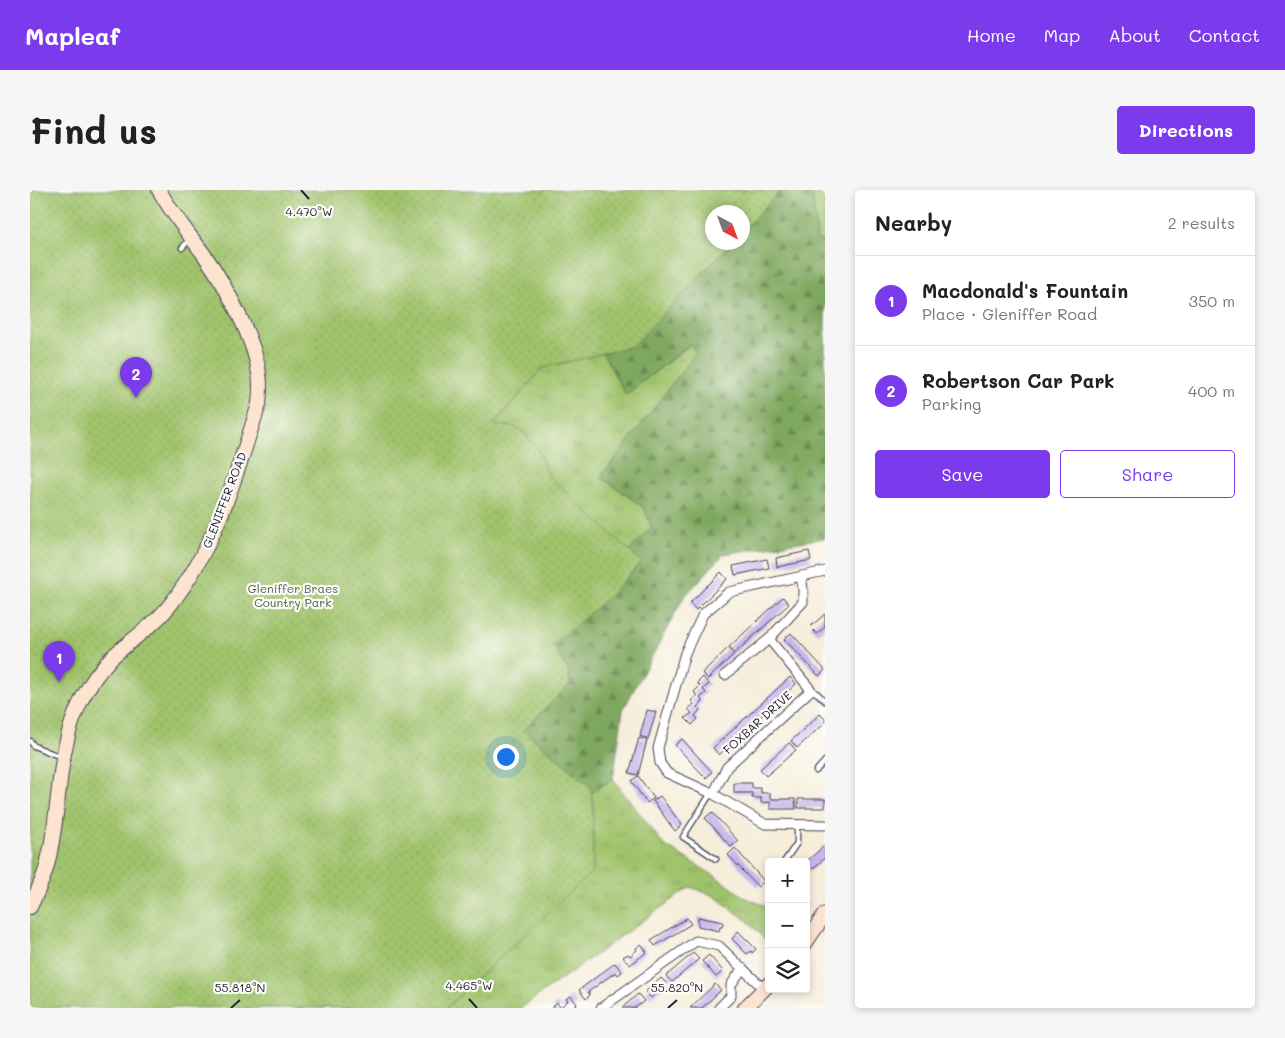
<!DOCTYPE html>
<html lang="en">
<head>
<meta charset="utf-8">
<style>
	body { margin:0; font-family:Mali,sans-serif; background:#f6f6f6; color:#222 }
	.controls { position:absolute; right:15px; bottom:15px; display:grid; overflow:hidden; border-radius:5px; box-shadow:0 2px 8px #0003 }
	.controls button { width:45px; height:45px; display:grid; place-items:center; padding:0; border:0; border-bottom:1px solid #e0e0e0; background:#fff; color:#222; font:25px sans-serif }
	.compass { position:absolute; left:675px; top:15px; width:45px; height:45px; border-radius:50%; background:#fff; box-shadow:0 2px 8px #0003; rotate:139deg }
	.you { position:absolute; left:475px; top:566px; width:18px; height:18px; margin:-12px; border:4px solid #fff; border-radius:50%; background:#1a73e8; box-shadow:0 0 0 8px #1a73e833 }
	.badge { display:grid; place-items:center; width:32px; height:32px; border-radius:50%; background:#7c3aed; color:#fff; font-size:16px; font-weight:700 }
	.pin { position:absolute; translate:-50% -41px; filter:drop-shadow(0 1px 2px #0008) }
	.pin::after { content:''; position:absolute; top:26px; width:18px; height:15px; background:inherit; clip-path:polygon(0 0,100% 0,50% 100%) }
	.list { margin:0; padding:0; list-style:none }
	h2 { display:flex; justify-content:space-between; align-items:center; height:65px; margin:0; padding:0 20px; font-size:21px }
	h2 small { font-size:16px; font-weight:400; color:#767676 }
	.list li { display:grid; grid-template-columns:32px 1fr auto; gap:15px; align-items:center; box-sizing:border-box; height:90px; padding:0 20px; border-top:1px solid #e0e0e0 }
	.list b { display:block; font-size:19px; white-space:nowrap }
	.list p { margin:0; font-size:16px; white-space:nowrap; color:#767676 }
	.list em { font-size:16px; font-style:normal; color:#767676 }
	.actions { display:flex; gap:10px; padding:15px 20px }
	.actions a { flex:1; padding:11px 0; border:1px solid #7c3aed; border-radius:5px; text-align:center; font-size:18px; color:#7c3aed }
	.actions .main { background:#7c3aed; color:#fff }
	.icon { flex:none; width:28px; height:28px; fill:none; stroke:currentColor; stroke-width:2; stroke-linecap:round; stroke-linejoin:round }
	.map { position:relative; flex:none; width:795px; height:818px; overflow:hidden; border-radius:5px }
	header { display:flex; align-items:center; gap:30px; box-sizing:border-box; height:70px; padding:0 25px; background:#7c3aed; color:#fff }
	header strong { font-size:24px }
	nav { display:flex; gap:28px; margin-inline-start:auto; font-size:18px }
	.intro { display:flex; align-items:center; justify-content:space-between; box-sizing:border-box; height:120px; padding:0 30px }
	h1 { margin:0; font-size:35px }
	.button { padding:12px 22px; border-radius:5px; background:#7c3aed; color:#fff; font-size:18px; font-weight:700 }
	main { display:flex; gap:30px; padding:0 30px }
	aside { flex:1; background:#fff; border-radius:5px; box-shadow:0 2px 8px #0003 }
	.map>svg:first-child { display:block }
	.grass { fill:url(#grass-tufts); stroke:#607253 }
	.forest { fill:url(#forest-firs); stroke:#50654d; fill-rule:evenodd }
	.park { fill:url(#park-dots); stroke:#607253 }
	.building { fill:#c6b7eb }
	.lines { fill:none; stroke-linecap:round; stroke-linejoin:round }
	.lane-casing { stroke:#424053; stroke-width:7 }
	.street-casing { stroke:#424053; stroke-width:11 }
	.secondary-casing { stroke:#424053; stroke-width:16 }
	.lane { stroke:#fff; stroke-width:4.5 }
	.street { stroke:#fff; stroke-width:9 }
	.secondary { stroke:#fde4d1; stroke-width:14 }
	.ticks { fill:none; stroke:#22223b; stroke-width:2 }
	.labels { text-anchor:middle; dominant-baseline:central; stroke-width:4.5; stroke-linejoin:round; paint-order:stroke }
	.street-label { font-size:12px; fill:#22223b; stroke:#fdfcf7 }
	.park-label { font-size:12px; fill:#4e5a4c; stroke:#fdfcf7 }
	.ticks-label { font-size:12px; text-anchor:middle; fill:#22223b; stroke:#fdfcf7; stroke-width:4.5; stroke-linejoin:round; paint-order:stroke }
</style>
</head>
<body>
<header>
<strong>Mapleaf</strong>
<nav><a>Home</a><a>Map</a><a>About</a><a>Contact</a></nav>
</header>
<div class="intro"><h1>Find us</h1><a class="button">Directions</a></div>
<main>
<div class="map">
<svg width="795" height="818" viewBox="0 0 795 818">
	<defs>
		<pattern id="grass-tufts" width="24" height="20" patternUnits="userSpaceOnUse" patternTransform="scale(1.25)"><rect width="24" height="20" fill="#9fc26b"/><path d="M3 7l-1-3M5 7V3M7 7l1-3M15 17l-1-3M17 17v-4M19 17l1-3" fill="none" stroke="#89a65e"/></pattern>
		<pattern id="forest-firs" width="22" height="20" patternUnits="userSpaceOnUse" patternTransform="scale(1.25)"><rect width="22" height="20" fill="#7fa85f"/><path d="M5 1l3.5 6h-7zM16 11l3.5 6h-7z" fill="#688850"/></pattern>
		<pattern id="park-dots" width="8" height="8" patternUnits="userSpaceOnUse" patternTransform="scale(1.25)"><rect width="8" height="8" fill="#9fc26b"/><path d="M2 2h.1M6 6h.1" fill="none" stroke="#89a65e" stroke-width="1.8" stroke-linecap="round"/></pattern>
	</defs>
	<rect width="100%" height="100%" fill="#fdfcf7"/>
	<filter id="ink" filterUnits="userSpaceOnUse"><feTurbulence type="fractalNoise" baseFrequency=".02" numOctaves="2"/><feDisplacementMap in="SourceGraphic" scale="10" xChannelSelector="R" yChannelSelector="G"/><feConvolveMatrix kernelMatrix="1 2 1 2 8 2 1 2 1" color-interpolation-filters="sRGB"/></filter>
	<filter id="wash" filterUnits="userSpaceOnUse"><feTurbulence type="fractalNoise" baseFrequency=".0096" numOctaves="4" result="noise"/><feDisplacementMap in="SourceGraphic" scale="20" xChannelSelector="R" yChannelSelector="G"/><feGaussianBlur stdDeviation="1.12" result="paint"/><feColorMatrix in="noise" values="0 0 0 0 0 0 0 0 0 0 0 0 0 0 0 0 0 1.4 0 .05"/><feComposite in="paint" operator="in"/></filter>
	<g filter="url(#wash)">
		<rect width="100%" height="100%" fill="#f6edda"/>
		<!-- grass -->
		<path class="grass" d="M782,0H795V53L787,49Z
			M661,154L666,163L572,287L613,317L622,337L611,372L579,406L539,483L540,494L561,603L583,589L634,655L685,686L716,708L739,717V747L736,751L719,732L684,706L660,697L491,818H207L463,235L512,178L573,163L596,205Z"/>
		<!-- forest -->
		<path class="forest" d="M690,0H782L787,49L795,53V348L694,364L654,407L593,520L583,589L561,603L462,575L539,483L522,455L579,406L611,373L599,361L622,337L613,317L571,287L666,163L660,154L596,205L573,163L512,178L463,235L3,818L50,531ZM682,22H712V52H682Z"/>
		<!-- park -->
		<path class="park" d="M0,0H751L713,40L712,22H682V52L701,53L603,156L512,178L464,235L481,236L492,240L508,260L519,286L611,372L579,406L523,455L539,483L540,494L493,540L560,596L563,611V681L416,818H0Z"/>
		<g id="blocks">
			<!-- building -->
			<path class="building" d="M779,361L781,370L747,377L746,368Z
				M737,369L739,378L705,385L703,376Z
				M691,382L697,389L666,420L660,413Z
				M753,407L759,414L705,463L699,457Z
				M795,424V437L787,444L780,437Z
				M761,443L795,480L789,486L754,449Z
				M698,458L704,464L678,489L672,483Z
				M673,487L679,494L673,499L676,503L670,508L673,512L667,517L670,520L665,526L668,529L662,535L655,528L662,523L658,519L664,514L661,511L667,506L664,502L670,496L667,493Z
				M760,487L766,494L689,565L683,558Z
				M617,520L626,522L618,549L610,546Z
				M790,524L795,529V533L767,558L761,551Z
				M609,548L617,550L608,585L599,583Z
				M652,549L682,582L676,588L645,555Z
				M759,553L766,560L736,586L730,579Z
				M608,586L624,608L617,613L601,591Z
				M704,593H722V598H731V603H740V609H765L766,619H740V612L731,613V608H722V603H704Z
				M630,606L652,635L645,641L623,611Z
				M768,609H795V618H768Z
				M682,622L708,651L701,657L675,628Z
				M795,655V668L780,681L776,677V672Z
				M705,658L734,691L728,697L698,665Z
				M668,727L693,732L692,737H690L689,741L668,736Z
				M657,728L661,734L625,756L621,750Z
				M708,741L726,759L722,763L721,761L717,764L702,749Z
				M611,754L617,762L600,775L593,767L598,764L600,766L607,760L606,758Z
				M663,763L669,769L642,792L636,786Z
				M679,765L693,781L686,787L672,771Z
				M585,773L592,782L588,785L586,782L580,786L558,802L560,805L556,809L549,800Z
				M631,788L637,794L621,808L615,802Z
				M685,794L691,800L672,818H660Z
				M608,804L614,811L605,818H592Z
				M541,806L547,814L542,818H521L527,813L530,817L538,811L536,809Z"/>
		</g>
	</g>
	<g filter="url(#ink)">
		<use href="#blocks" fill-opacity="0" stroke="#424053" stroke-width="1"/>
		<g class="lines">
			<defs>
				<path id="lane" d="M152,58L160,49
					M781,500L788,504L795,511
					M0,551L4,556L31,567
					M786,581L795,571
					M681,603L653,647L686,669
					M754,672L767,653V635"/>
				<path id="street" d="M795,381L699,402L673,424L655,463L628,558L630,573L637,583L683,604L735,634L795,635
					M695,485L739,449
					M683,604L697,577L781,500L739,449L773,412V399L771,386
					M571,818L666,751L689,756L734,799
					M689,818L701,806V795L712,779"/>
				<path id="secondary" d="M0,717C7,702 15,687 18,671C32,614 25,558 54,505C61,492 71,479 81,468C100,450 124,436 140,415C186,357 207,283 229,214C230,204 231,194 229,184C225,150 195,94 175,66C159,44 142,24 129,0
					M776,752L795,724
					M715,818L739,794"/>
			</defs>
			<!-- lane casing -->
			<use href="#lane" class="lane-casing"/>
			<!-- street casing -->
			<use href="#street" class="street-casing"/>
			<!-- secondary casing -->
			<use href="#secondary" class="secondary-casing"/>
			<!-- lane -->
			<use href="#lane" class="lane"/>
			<!-- street -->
			<use href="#street" class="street"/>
			<!-- secondary -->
			<use href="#secondary" class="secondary"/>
		</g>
	</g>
	<!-- ticks -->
	<path class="ticks" d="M271,0L279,9M439,809L447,818M201,818L210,810M638,818L647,810"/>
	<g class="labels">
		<!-- street labels -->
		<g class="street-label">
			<text transform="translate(194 310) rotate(-69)">GLENIFFER ROAD</text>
			<text transform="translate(727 532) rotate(-42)">FOXBAR DRIVE</text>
		</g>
		<!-- park labels -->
		<g class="park-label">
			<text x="263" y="398">Gleniffer Braes<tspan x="263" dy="14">Country Park</tspan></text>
		</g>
	</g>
	<g class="ticks-label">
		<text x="279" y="26">4.470°W</text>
		<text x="439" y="800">4.465°W</text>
		<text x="210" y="802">55.818°N</text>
		<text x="647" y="802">55.820°N</text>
	</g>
</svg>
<div class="controls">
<button>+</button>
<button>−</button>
<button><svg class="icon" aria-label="layers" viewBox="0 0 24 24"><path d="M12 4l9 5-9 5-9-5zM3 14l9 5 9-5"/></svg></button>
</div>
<svg class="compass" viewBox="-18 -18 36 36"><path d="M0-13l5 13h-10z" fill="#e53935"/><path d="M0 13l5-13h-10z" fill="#767676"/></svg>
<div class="you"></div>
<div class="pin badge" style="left:29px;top:492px">1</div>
<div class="pin badge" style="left:106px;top:208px">2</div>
</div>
<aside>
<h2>Nearby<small>2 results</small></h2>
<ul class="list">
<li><span class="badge">1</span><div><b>Macdonald's Fountain</b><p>Place · Gleniffer Road</p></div><em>350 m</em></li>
<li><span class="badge">2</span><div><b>Robertson Car Park</b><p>Parking</p></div><em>400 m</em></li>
</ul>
<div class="actions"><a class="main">Save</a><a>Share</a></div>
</aside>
</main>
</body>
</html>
